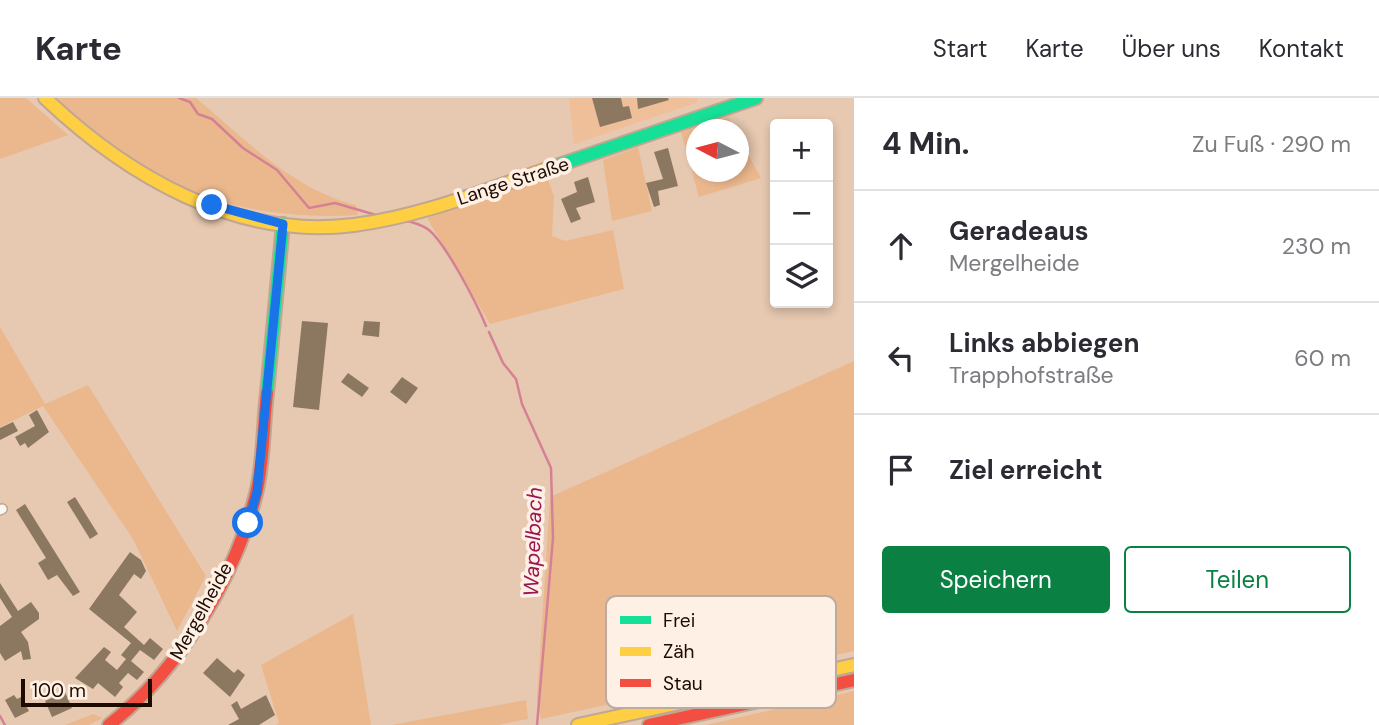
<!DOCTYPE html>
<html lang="de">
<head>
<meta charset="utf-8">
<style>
	body { margin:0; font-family:"DM Sans",sans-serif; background:#f7f7f7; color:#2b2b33 }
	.controls { position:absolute; right:21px; top:21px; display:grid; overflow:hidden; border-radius:7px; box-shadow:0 4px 10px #0003 }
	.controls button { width:63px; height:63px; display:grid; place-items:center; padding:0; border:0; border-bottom:2px solid #e1e1e2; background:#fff; color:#2b2b33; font:35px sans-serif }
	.compass { position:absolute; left:686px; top:21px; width:63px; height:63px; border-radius:50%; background:#fff; box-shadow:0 4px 10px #0003; rotate:276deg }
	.scale { position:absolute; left:21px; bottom:18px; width:131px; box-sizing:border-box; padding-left:7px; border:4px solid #1e0b00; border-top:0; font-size:19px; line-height:24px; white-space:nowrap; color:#1e0b00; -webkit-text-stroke:5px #fff0e5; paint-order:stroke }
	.stop { position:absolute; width:21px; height:21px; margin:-16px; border:5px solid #1a73e8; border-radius:50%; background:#fff }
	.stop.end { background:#1a73e8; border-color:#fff; box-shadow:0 2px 7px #0008 }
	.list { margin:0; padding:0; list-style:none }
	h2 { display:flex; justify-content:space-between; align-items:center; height:91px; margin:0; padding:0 28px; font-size:30px }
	h2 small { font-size:23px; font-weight:400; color:#7c7c81 }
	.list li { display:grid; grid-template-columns:46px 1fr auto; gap:21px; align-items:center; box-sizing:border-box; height:112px; padding:0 28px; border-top:2px solid #e1e1e2 }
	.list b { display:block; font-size:26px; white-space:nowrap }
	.list p { margin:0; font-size:23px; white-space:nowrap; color:#7c7c81 }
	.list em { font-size:23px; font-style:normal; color:#7c7c81 }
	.actions { display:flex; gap:14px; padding:21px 28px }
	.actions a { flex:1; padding:16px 0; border:2px solid #0b8043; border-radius:7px; text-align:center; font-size:24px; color:#0b8043 }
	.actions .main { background:#0b8043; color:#fff }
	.icon { flex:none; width:38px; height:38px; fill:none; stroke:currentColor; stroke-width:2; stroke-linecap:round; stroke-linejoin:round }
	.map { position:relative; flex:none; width:854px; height:627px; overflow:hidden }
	header { display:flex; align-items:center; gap:42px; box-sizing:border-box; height:98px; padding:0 35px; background:#fff; border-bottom:2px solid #e1e1e2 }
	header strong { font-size:33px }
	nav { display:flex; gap:38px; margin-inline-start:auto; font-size:24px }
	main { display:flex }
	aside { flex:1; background:#fff }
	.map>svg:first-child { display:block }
	.built { fill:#efbf9a }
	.green { fill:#ebb88e }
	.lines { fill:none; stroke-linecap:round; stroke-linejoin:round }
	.stream { stroke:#d58195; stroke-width:2.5 }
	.building { fill:#8c7860 }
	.street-casing { stroke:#c1a692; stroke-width:12 }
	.fast-casing { stroke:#c1a692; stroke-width:16 }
	.slow-casing { stroke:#c1a692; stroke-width:16 }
	.jam-casing { stroke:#c1a692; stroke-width:16 }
	.street { stroke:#fbf7f3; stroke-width:9 }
	.fast { stroke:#16e098; stroke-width:12 }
	.slow { stroke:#ffcf43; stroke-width:12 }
	.jam { stroke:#f24e42; stroke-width:12 }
	.route { stroke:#1a73e8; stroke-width:9 }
	.labels { text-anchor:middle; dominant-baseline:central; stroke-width:7; stroke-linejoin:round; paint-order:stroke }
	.street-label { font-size:19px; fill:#1e0b00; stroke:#fff0e5 }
	.water-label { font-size:21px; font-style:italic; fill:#991553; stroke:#fff0e5 }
	.key { fill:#fff0e5; stroke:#bcaba0; stroke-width:2 }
	.key-label { font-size:19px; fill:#1e0b00 }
</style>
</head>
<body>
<header>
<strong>Karte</strong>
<nav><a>Start</a><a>Karte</a><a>Über uns</a><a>Kontakt</a></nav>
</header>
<main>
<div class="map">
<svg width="854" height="627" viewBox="0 0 854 627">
	<rect width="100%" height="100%" fill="#e7c8b0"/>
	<!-- built -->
	<path class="built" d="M569,0H697L698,4L574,46Z"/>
	<!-- green -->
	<path class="green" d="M0,0H26L68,37L0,61Z
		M55,0H196C245,41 292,91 356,107L358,117C312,120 258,116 213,101C158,82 91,47 55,0Z
		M728,19L735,31L696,32V74H738L739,39L761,80L699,99L681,34Z
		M638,49L652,113L612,123L603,62Z
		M546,76L554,98L552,138L565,143L613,132L624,191L490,226L427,120Z
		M0,229L45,306L88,287L206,478L177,533L133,441L43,308L0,329Z
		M854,263V553L541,621L537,602L550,399Z
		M353,516L371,627H276L279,625L261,567Z
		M854,593V627H706Z
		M526,602L528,621L498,627H391Z
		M93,616L103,620L89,627H65Z"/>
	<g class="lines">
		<!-- stream -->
		<path class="stream" d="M179,0L190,4L198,16L212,21L243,50L277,72L309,110L335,105L376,117
			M403,122C413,124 421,126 429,132C446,146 477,206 486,228
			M489,234L503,265L516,281L522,306L551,370L553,440L537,627
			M0,618L5,627"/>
	</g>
	<!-- building -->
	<path class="building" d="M592,0H621L623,9L629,8L632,20L600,29Z
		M637,0H668L669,2L638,11Z
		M668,50L678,88L658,93L660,107L654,109L646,85L663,81L654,54Z
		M588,79L595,104L576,110L581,121L571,125L561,101L577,94L574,84Z
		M302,223L328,225L319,312L293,309Z
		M364,223L380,224L379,239L362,237Z
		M348,275L369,290L362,299L341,284Z
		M402,279L418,290L406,306L390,294Z
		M37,312L49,334L28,350L25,345L20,348L15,339L35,328L29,317Z
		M13,324L18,333L0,342V330Z
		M75,399L98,436L90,441L67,404Z
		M25,406L80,494L73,498L57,477L48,482L38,465L46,460L16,412Z
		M130,454L141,462L146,473L141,481L134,476L119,497L137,514L124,529L144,547L150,540L163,551L154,562L140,552L131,563L144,574L137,582L128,575L119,585L123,589L115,599L98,585L93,591L75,580L104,549L111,554L105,562L117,572L126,561L121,557L131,545L89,511Z
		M0,485L18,513L31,504L39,515V521L21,534L28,544L31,561L23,562L21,553L5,563L0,555V528L12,519L0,500Z
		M217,560L234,575L238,571L245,577L230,599L203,575Z
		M65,594L72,610L52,619L45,603Z
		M14,597L17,601L21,599L29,613L15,620L5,602Z
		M266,597L275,617L259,627H228L239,621L231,607L237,603L241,611Z"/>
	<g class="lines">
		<defs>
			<path id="street" d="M0,412L2,411"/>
			<path id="fast" d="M553,69L756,0
				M267,295L283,126"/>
			<path id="slow" d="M45,0C127,78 236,142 354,127C423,118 488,91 553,69
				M578,627L854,567"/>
			<path id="jam" d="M109,627C179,572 234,482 256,396C264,364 263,328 267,295
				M649,627L854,582"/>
		</defs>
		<!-- street casing -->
		<use href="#street" class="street-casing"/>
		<!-- fast casing -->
		<use href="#fast" class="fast-casing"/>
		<!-- slow casing -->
		<use href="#slow" class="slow-casing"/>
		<!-- jam casing -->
		<use href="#jam" class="jam-casing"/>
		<!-- street -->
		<use href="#street" class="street"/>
		<!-- fast -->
		<use href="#fast" class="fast"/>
		<!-- slow -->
		<use href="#slow" class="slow"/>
		<!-- jam -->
		<use href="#jam" class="jam"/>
	</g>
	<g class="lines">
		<!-- route -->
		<path class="route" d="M212,107L283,126L257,394L248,425"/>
	</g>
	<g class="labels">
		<!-- street labels -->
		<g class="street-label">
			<text transform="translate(513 83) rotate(-18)">Lange Straße</text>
			<text transform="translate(201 513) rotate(-61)">Mergelheide</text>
		</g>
		<!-- water labels -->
		<g class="water-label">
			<text transform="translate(533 444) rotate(-88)">Wapelbach</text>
		</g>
	</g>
	<!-- legend -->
	<rect x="606" y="498" width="230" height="112" rx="10" class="key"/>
	<rect x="620" y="518" width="31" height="8" fill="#16e098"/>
	<rect x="620" y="549" width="31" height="9" fill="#ffcf43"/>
	<rect x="620" y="581" width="31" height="8" fill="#f24e42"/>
	<g class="key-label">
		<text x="663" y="529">Frei</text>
		<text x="663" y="560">Zäh</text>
		<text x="663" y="592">Stau</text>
	</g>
</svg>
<div class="controls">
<button>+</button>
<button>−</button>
<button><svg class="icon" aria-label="layers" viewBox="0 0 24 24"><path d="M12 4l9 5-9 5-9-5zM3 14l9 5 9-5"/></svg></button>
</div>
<svg class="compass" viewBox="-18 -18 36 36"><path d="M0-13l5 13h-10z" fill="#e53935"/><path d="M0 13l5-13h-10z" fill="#7c7c81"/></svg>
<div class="scale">100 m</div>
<div class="stop" style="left:248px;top:425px"></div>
<div class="stop end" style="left:212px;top:107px"></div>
</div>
<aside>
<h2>4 Min.<small>Zu Fuß · 290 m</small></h2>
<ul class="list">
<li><svg class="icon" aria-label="ahead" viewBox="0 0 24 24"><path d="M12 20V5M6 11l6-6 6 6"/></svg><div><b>Geradeaus</b><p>Mergelheide</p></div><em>230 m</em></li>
<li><svg class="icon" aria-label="left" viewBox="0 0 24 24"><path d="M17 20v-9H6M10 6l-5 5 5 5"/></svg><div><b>Links abbiegen</b><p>Trapphofstraße</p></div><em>60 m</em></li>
<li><svg class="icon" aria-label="arrive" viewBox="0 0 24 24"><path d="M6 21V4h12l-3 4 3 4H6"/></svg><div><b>Ziel erreicht</b></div></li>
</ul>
<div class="actions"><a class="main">Speichern</a><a>Teilen</a></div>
</aside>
</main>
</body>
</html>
